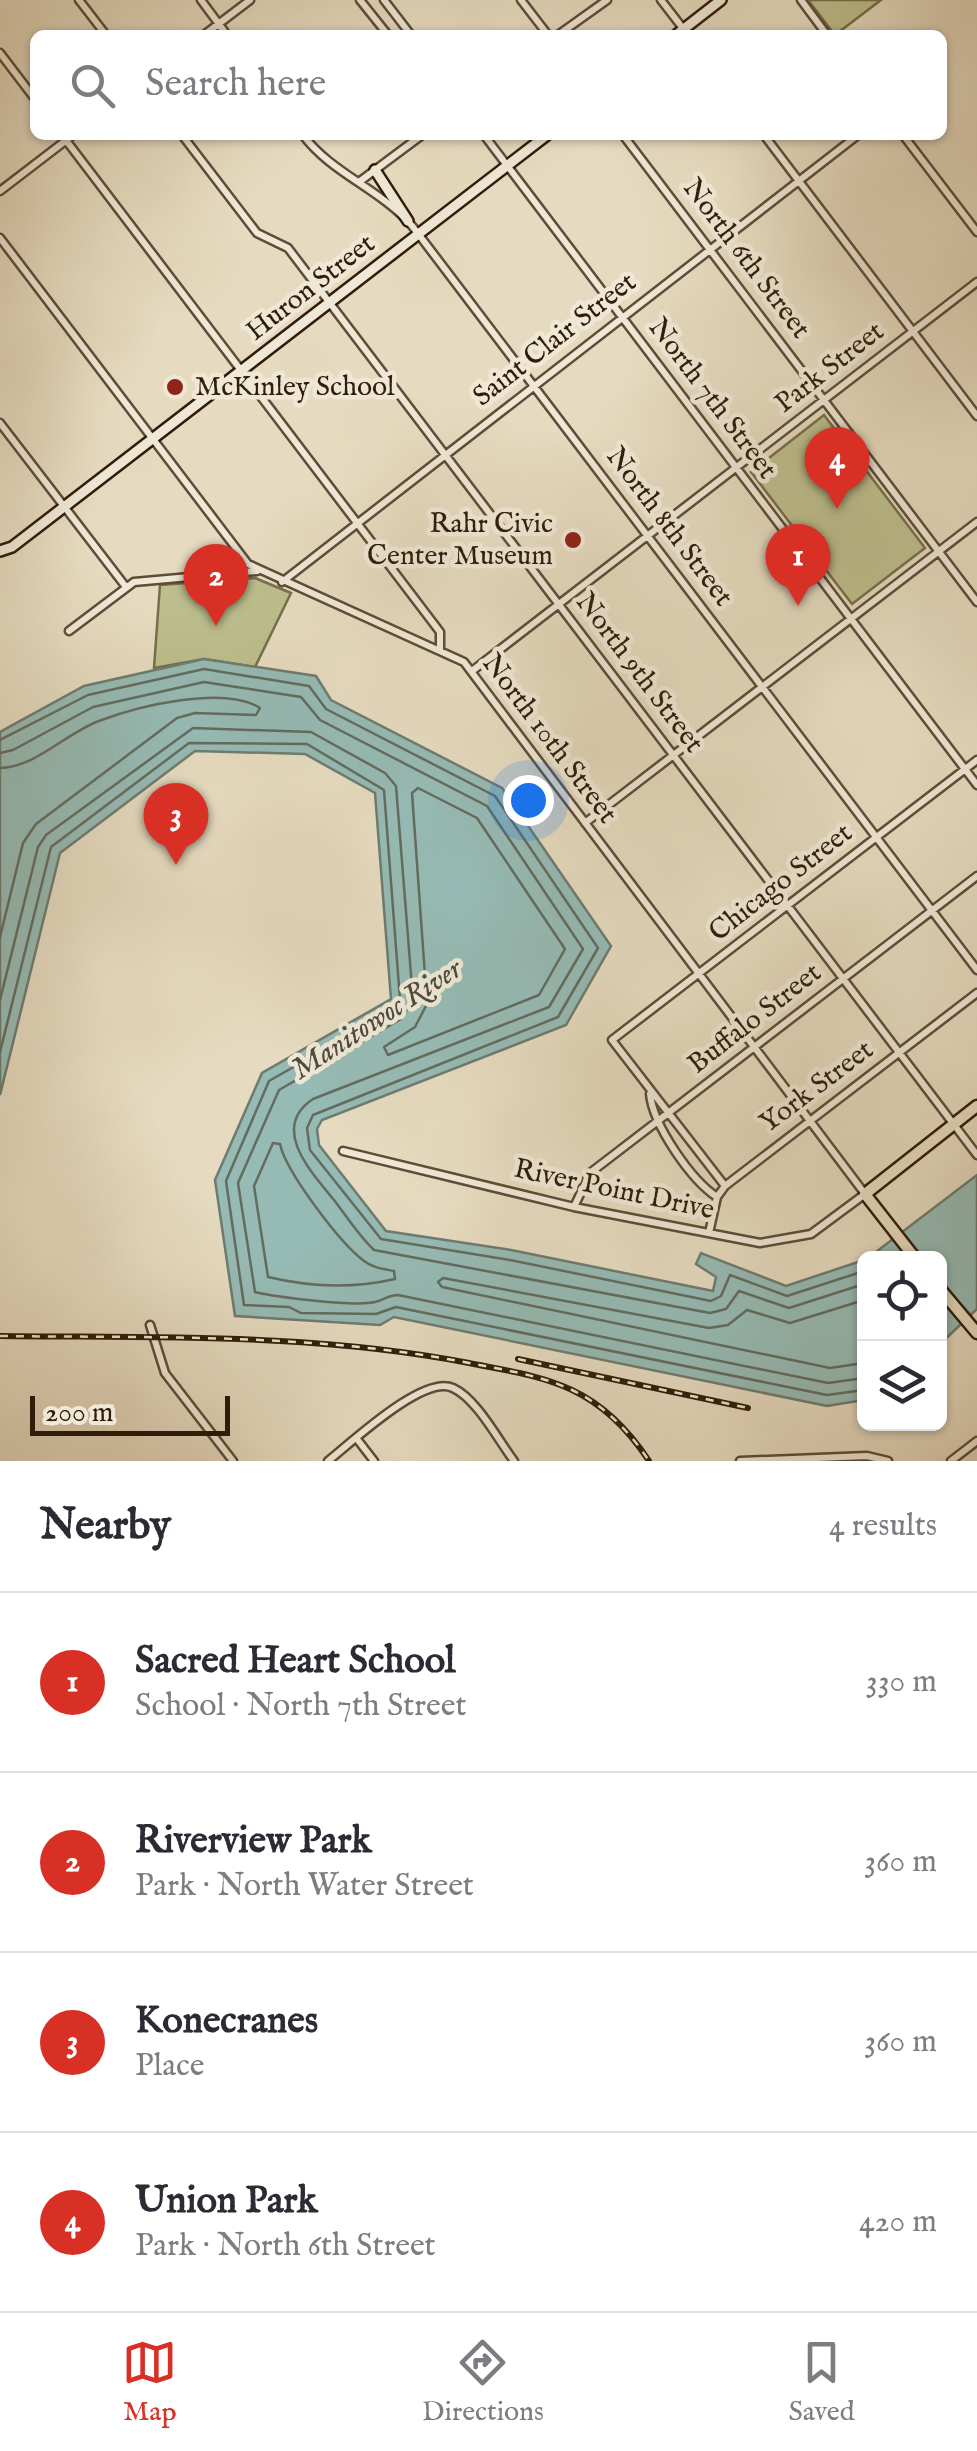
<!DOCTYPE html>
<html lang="en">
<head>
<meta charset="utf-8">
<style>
	body { margin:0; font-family:"IM FELL English",serif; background:#f7f7f7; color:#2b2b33 }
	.controls { position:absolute; right:30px; bottom:30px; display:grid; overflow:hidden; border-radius:15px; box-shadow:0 2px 8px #0004 }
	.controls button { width:90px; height:90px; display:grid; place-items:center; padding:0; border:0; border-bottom:2px solid #e1e1e2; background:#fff; color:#2b2b33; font:50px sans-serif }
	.scale { position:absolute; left:30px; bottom:25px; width:200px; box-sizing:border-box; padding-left:10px; border:5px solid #2f1d09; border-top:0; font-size:28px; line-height:35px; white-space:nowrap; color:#2f1d09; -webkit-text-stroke:8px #efe8d6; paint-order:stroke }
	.you { position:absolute; left:528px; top:800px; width:35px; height:35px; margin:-25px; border:8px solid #fff; border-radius:50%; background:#1a73e8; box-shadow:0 0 0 15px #1a73e833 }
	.badge { display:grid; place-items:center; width:65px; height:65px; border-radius:50%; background:#d93025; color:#fff; font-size:32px; font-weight:700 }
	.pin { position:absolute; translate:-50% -82px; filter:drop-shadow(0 2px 5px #0008) }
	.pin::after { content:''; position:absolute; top:52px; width:35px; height:30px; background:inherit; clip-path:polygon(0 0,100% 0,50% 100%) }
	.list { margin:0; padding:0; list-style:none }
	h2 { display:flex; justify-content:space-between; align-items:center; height:130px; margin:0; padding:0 40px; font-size:42px }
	h2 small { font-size:32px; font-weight:400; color:#7c7c81 }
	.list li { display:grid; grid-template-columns:65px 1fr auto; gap:30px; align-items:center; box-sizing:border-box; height:180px; padding:0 40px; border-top:2px solid #e1e1e2 }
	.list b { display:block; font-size:38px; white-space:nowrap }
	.list p { margin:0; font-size:32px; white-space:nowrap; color:#7c7c81 }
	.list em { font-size:32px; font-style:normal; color:#7c7c81 }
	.icon { flex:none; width:55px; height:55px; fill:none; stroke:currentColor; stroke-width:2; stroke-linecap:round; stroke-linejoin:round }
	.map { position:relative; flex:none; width:977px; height:1461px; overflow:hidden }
	.search { position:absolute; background:#fff; box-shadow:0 2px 8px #0004; left:30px; right:30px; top:30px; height:110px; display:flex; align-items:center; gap:25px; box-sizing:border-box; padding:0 35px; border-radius:15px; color:#7c7c81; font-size:38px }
	.sheet { height:850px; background:#fff }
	nav { display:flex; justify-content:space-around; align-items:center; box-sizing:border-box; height:140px; border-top:2px solid #e1e1e2; background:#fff; font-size:28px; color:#7c7c81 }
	nav a { display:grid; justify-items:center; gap:5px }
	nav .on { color:#d93025 }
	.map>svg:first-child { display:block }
	.green { fill:#bdbe8d; stroke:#766e4b; stroke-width:2.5 }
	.water { fill:#96bbb5; stroke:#6d7c70; stroke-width:2.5 }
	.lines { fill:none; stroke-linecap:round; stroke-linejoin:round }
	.shore { stroke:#626c5f; stroke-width:2.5 }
	.street-casing { stroke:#5d4c37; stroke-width:11 }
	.secondary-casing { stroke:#2f1d09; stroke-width:14 }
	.primary-casing { stroke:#2f1d09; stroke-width:15 }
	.street { stroke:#efe8d6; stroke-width:6 }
	.secondary { stroke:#efe8d6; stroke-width:9 }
	.primary { stroke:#e6dbc0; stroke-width:10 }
	.rail-casing { stroke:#2f1d09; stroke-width:6 }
	.rail { stroke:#efe8d6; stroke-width:2.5; stroke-dasharray:8; stroke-linecap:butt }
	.poi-dot { fill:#8f2418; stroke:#efe8d6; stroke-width:4 }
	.labels { text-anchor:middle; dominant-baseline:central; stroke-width:9; stroke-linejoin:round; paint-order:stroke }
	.street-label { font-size:28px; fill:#2f1d09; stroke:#efe8d6 }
	.poi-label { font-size:28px; fill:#2f1d09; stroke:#efe8d6; text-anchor:start }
	.water-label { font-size:30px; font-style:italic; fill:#4e4c3d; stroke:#efe8d6 }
</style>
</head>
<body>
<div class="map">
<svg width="977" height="1461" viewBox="0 0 977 1461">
	<rect width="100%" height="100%" fill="#e6dbc0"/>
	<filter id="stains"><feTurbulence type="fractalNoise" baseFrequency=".002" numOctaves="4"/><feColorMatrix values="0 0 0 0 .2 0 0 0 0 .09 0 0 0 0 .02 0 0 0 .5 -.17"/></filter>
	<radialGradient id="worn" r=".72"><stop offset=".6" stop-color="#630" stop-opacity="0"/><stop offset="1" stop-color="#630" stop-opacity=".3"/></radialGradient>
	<!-- green -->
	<path class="green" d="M808,0H881L835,35Z
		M824,415L925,548L852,604L751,472Z
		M255,578L291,593L255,667L204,659L154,668L160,585Z"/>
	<!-- water -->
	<path class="water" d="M204,659L316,676L331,700L502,788L611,946L566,1025L322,1120L317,1129L319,1145L386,1231L511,1250L713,1291L716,1277L696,1264L701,1253L786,1286L864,1260V1400L827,1406L394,1317L380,1325L235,1316L215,1180L262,1073L391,999L375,793L305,754L195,751L60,853L0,1095V732L84,686Z
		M977,1175V1309L940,1344V1258H868Z"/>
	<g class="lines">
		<!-- shore -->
		<path class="shore" d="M0,740L88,695L204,669L309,686L326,709L495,796L598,948L558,1017L313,1115L307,1128L310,1150L381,1239L510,1260L711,1301L721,1296L730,1275L787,1296L864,1271
			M0,753L13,750L93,707L204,682L301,697L320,720L487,806L583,949L549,1007L313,1099C269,1128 312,1173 334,1200C347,1217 359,1236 374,1250L710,1313L726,1309L739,1291L789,1308L864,1284
			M0,768C36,767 66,733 99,721C138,706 224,685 260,708L256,715L195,713L177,718L36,824L23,843L0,937
			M418,788L477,818L565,949L539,995L388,1055L384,1047L415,1027L427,1004L412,793Z
			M0,1000L38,847L46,835L193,728L311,732L385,773L396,786L413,1000L401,1019L279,1090L238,1183L255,1292C276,1297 354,1307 375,1302C384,1300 388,1295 398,1295L828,1383L864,1378
			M0,1052L51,847L189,743L307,744L384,790L400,1000L395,1009L269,1081L226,1181L244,1305L289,1307L301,1313L376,1314L396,1307L827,1395L864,1390
			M273,1143L280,1144C286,1172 340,1243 364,1261C373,1268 384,1269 394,1271L395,1279C352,1289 310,1287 268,1277L254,1186Z
			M864,1300L790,1323L747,1310L728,1325L709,1328L443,1278L438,1282L442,1287L830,1368L864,1363"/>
		<defs>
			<path id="street" d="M79,0L106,35
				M201,0L227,35
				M360,0L388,35
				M384,0L411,35
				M521,0L548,35
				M661,0L688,35
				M801,0L827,35
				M204,35L250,0
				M558,35L607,0
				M0,53L35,99
				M62,135L440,632V650
				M182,135L257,233L288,248L977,1155
				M303,135C332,174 381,189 413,227L977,970
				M484,135L977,785
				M623,135L977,602
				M764,135L977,416
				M903,135L977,232
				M359,182L422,135
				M0,191L73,135
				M0,238L248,564L464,662L865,1194L811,1234L760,1243L574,1207L343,1151
				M0,423L126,587
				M282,582L858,135
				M69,631L134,582L257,571
				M472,671L977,282
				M585,823L977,522
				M650,1094C653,1125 691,1180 717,1197
				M725,1186L612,1040L977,760
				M574,1207L590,1173L977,876
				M709,1233L717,1197L725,1186L977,993
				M150,1325L165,1373L233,1461
				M357,1439L374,1461
				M328,1461C352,1442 424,1374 453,1388C477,1399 498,1440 514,1461
				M740,1461L867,1456L888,1461
				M951,1461L977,1441"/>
			<path id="secondary" d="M676,35L721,0
				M375,170L408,221
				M0,551L12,547L547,135"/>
			<path id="primary" d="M915,1258L865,1194L977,1106
				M940,1289L977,1333"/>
		</defs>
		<!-- street casing -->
		<use href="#street" class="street-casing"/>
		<!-- secondary casing -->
		<use href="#secondary" class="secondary-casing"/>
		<!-- primary casing -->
		<use href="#primary" class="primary-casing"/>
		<!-- street -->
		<use href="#street" class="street"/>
		<!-- secondary -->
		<use href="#secondary" class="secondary"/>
		<!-- primary -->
		<use href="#primary" class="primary"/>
		<defs>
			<path id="rail" d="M0,1336C156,1338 316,1333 469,1363C504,1370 540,1375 572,1390C604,1405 630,1432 649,1461
				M518,1359L748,1408"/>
		</defs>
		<!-- rail casing -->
		<use href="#rail" class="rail-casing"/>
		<!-- rail -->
		<use href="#rail" class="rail"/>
	</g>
	<!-- markers -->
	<g class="poi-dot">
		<circle cx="175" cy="387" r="10"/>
		<circle cx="573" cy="540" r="10"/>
	</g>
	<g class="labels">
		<!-- street labels -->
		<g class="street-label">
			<text transform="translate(746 259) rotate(53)">North 6th Street</text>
			<text transform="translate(311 288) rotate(-38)">Huron Street</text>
			<text transform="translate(555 340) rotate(-38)">Saint Clair Street</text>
			<text transform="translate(830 368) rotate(-38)">Park Street</text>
			<text transform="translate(712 399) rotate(53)">North 7th Street</text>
			<text transform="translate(669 527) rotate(53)">North 8th Street</text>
			<text transform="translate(639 673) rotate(53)">North 9th Street</text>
			<text transform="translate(549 739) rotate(53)">North 10th Street</text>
			<text transform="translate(781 883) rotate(-38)">Chicago Street</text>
			<text transform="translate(755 1019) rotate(-38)">Buffalo Street</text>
			<text transform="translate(817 1087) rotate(-37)">York Street</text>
			<text transform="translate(614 1190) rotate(12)">River Point Drive</text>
		</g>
		<!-- poi labels -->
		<g class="poi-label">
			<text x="195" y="387">McKinley School</text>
			<text x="553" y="524" text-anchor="end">Rahr Civic<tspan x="553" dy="32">Center Museum</tspan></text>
		</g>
		<!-- water labels -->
		<g class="water-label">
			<text transform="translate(377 1020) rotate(-33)">Manitowoc River</text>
		</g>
	</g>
	<rect width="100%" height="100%" filter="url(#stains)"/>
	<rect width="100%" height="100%" fill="url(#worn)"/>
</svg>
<div class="controls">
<button><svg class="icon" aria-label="locate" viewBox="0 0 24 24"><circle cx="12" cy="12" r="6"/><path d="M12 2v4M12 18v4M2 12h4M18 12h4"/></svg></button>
<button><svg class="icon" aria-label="layers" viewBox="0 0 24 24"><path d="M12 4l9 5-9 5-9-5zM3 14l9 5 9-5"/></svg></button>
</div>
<div class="scale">200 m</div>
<div class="you"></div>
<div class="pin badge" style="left:798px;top:606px">1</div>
<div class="pin badge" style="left:216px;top:626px">2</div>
<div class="pin badge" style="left:176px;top:865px">3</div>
<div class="pin badge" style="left:837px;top:509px">4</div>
<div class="search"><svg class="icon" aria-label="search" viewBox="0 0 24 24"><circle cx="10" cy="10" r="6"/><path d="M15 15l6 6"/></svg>Search here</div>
</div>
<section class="sheet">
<h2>Nearby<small>4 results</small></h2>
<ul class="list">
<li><span class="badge">1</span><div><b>Sacred Heart School</b><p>School · North 7th Street</p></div><em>330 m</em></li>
<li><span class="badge">2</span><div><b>Riverview Park</b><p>Park · North Water Street</p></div><em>360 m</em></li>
<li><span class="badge">3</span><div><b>Konecranes</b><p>Place</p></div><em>360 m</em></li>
<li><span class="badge">4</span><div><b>Union Park</b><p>Park · North 6th Street</p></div><em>420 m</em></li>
</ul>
</section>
<nav>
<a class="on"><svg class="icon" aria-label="map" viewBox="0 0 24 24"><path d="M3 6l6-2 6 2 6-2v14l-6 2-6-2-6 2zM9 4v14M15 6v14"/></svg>Map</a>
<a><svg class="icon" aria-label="directions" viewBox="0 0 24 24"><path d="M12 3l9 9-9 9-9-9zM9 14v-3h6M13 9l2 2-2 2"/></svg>Directions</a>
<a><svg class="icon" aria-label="saved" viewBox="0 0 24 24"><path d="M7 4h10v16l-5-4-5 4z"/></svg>Saved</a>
</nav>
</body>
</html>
